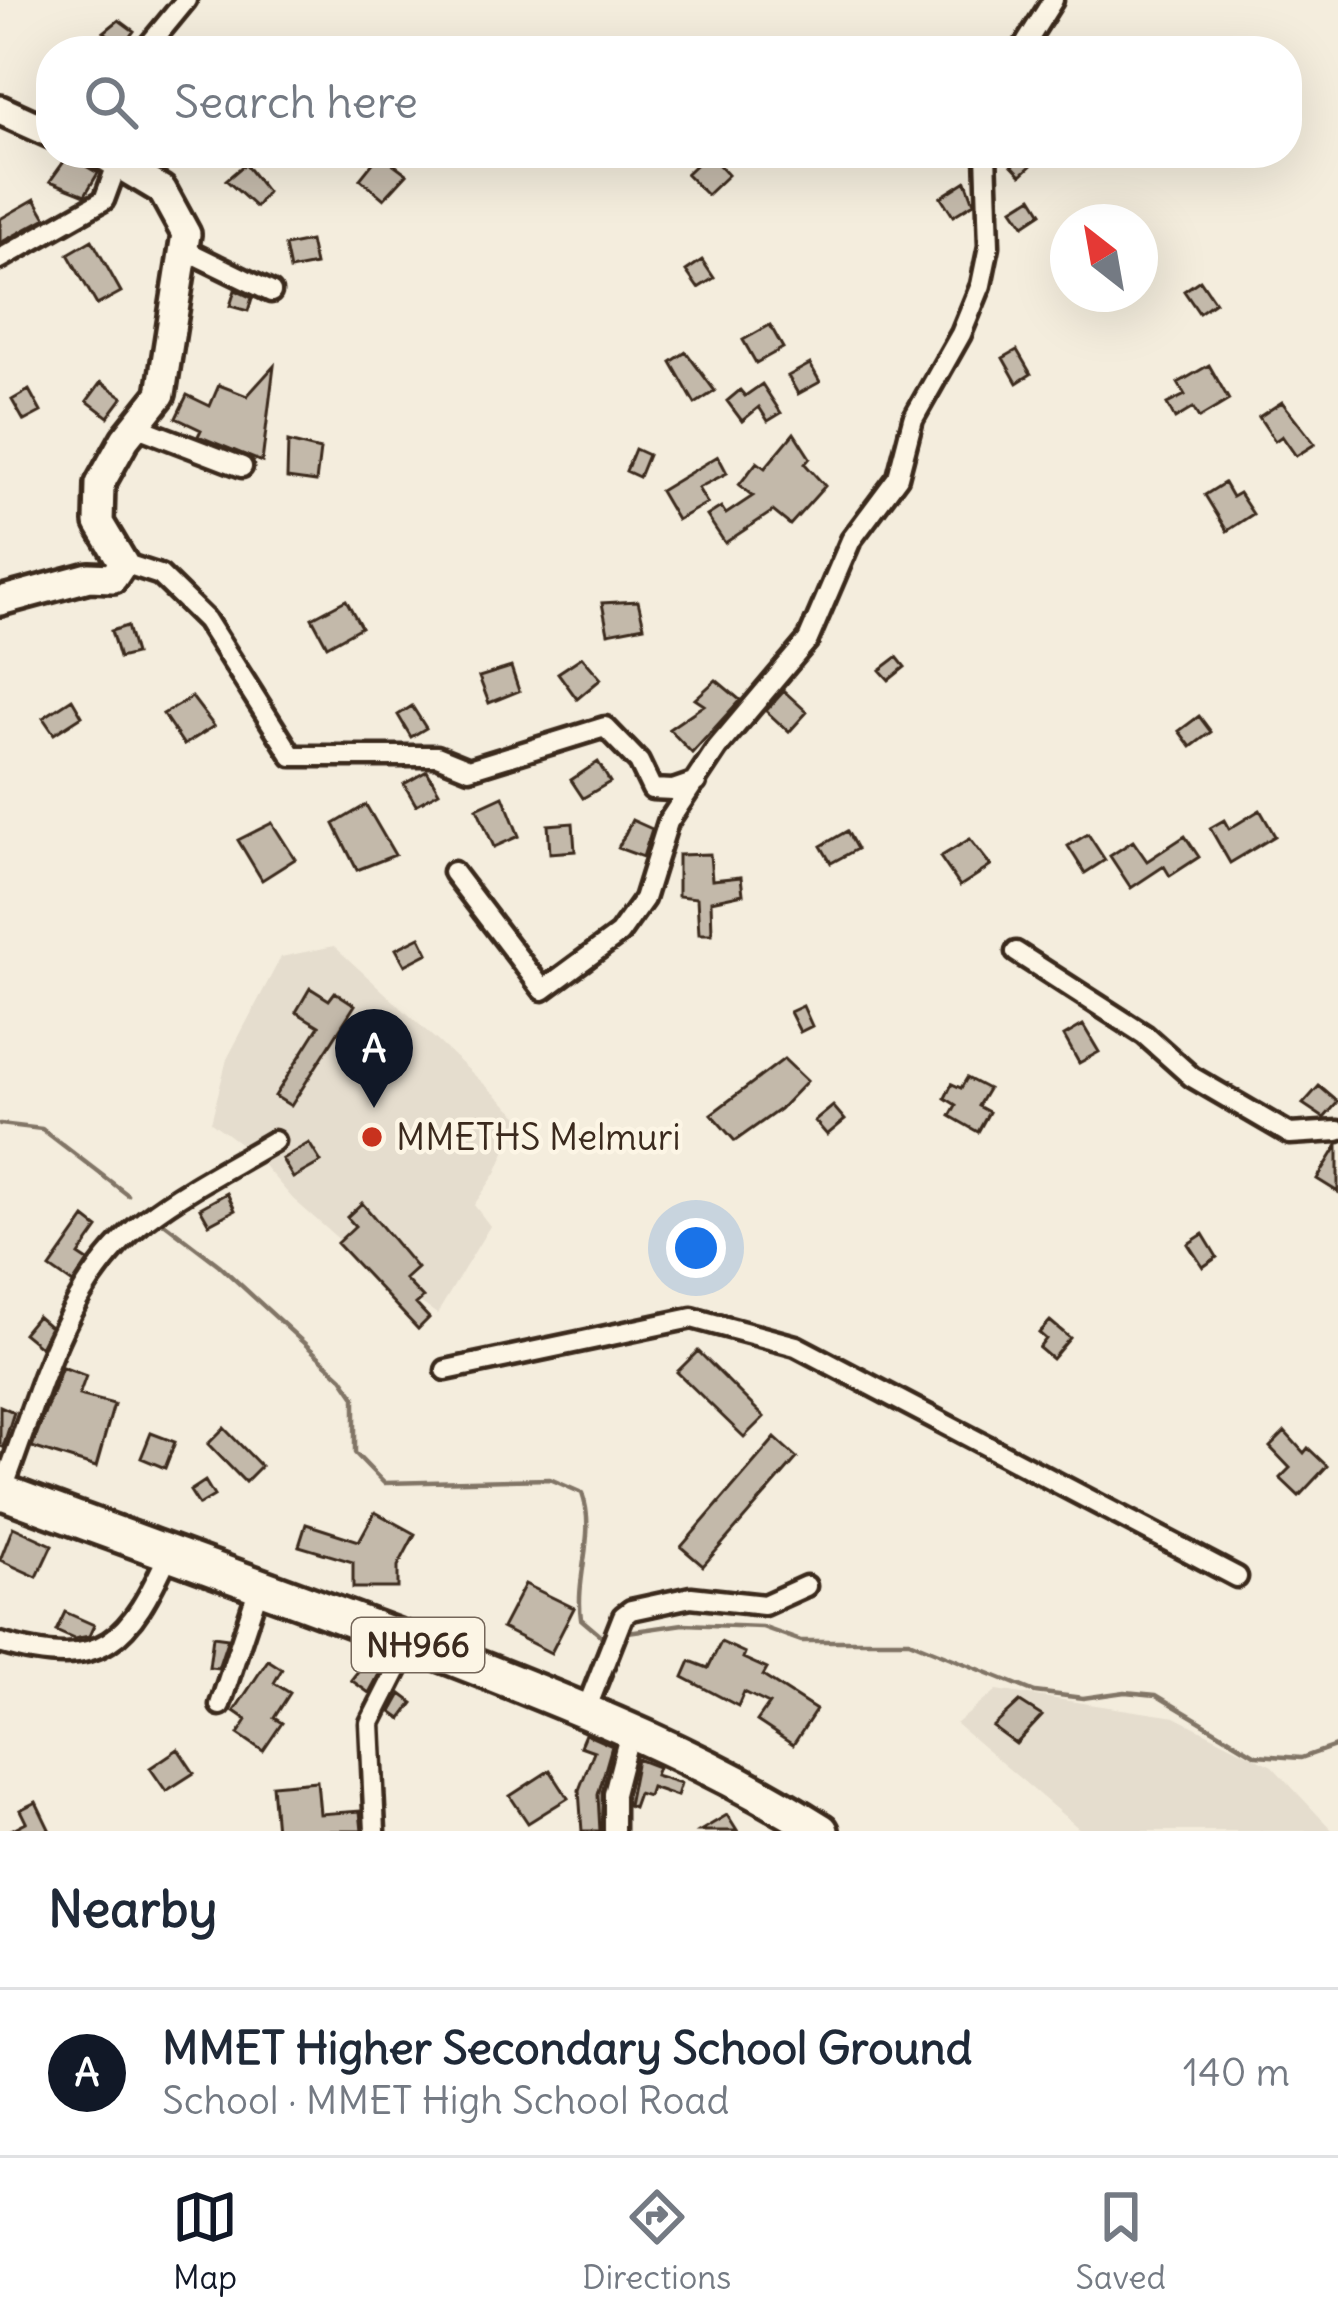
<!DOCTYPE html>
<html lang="en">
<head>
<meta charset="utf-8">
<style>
	body { margin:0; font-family:Delius,sans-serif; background:#f2f2f3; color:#1f2937 }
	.compass { position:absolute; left:1050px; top:204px; width:108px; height:108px; border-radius:50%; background:#fff; box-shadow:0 12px 48px #0002; rotate:329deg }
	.you { position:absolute; left:696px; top:1248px; width:42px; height:42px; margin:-30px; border:9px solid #fff; border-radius:50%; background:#1a73e8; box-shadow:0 0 0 18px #1a73e833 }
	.badge { display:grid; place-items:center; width:78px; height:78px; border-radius:50%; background:#111827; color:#fff; font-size:39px; font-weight:700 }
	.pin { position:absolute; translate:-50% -99px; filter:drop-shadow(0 3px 6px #0008) }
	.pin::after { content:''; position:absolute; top:63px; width:42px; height:36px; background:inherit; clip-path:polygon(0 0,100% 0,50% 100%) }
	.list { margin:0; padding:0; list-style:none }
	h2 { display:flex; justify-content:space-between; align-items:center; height:156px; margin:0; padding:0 48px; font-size:51px }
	h2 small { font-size:39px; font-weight:400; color:#747a83 }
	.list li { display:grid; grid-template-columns:78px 1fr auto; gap:36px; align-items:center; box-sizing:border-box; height:168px; padding:0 48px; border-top:3px solid #e0e1e3 }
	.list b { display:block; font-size:45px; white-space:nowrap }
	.list p { margin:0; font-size:39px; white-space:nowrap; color:#747a83 }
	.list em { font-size:39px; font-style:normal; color:#747a83 }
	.icon { flex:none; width:66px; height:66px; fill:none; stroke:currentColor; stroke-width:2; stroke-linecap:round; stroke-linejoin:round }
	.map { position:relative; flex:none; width:1338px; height:1831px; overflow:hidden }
	.search { position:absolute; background:#fff; box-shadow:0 12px 48px #0002; left:36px; right:36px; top:36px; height:132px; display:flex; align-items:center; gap:30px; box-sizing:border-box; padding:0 42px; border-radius:48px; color:#747a83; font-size:45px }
	.sheet { height:324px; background:#fff }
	nav { display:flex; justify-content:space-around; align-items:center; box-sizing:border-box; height:168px; border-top:3px solid #e0e1e3; background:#fff; font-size:33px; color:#747a83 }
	nav a { display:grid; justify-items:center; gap:6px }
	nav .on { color:#111827 }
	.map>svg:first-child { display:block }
	.built { fill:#e5ddce }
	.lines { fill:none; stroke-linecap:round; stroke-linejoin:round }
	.stream { stroke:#817466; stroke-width:4.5 }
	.building { fill:#c3b9aa; stroke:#3b2a1e; stroke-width:3 }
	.street-casing { stroke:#3b2a1e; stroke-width:27 }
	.secondary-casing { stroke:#3b2a1e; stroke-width:36 }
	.highway-casing { stroke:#3b2a1e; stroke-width:42 }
	.street { stroke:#fcf5e5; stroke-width:18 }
	.secondary { stroke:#fcf5e5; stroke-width:27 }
	.highway { stroke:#fcf5e5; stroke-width:33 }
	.poi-dot { fill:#c8321e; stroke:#fcf5e5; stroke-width:4.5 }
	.labels { text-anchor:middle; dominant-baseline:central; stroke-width:9; stroke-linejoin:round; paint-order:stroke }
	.shield { fill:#fcf5e5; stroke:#75675a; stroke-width:3 }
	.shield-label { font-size:33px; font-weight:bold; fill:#3b2a1e }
	.poi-label { font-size:36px; fill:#3b2a1e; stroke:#fcf5e5; text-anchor:start }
</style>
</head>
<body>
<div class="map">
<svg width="1338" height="1831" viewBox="0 0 1338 1831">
	<rect width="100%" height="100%" fill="#f4eddd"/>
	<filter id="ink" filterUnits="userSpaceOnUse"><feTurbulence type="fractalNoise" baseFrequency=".00833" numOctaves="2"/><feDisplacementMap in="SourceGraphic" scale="24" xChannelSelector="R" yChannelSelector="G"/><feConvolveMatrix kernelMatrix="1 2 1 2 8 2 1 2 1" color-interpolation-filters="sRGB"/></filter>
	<g filter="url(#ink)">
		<!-- built -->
		<path class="built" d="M334,946L520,1117L496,1173L474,1205L490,1226L437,1314L368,1265L293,1199L253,1153L211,1122L227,1059L281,957Z
			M997,1690L1175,1717L1272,1766L1333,1831H1082L956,1724Z"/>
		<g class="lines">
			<!-- stream -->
			<path class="stream" d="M0,1124L42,1129L128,1195
				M156,1217L219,1265L342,1378L355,1397V1453L384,1483L550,1479L582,1493C597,1534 575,1575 581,1619L601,1636L610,1635
				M621,1633L683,1624L762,1627L801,1641H909L1035,1692L1083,1698L1125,1692L1156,1695L1256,1755L1301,1758L1338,1745"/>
		</g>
		<!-- building -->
		<path class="building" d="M119,20L134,31L123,46L104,32Z
			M708,153L728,175L707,195L686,174Z
			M1015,153H1028L1036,161L1021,175L1007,160Z
			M380,154L407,174L384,199L360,179Z
			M68,156L98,173L85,195L50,181Z
			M245,164L267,192L256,207L226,180Z
			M966,181L974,203L953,216L941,197Z
			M1032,197L1042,213L1024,225L1013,209Z
			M35,199L46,218L0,243V219Z
			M92,240L121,292L97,305L68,254Z
			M310,241L315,265L290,270L285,246Z
			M702,260L714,278L698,288L686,271Z
			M1200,280L1215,302L1199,313L1184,291Z
			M235,290L252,298L248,311L230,306Z
			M770,325L783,348L756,363L743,340Z
			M1017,350L1031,374L1017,383L1003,358Z
			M686,352L715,391L695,404L671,362Z
			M810,364L820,382L798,394L788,376Z
			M1209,365L1229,400L1199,418L1193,408L1175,419L1167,404L1185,395L1178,383Z
			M274,366L262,462L198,436L201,430L176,418L187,395L210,406L219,385L247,396Z
			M101,382L123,397L108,417L87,401Z
			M762,384L781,413L768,421L759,407L742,421L727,401L740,390L745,396Z
			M29,390L41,412L24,421L12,400Z
			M1282,402L1315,444L1296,456L1282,436L1275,441L1259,417Z
			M794,433L810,458L805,464L825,486L790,525L773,511L725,543L707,516L721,507L726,514L753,496L739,485L757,462L765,468Z
			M288,442L320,450L316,482L287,478Z
			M635,449L648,455L639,477L626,471Z
			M718,456L727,473L698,488L707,503L677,520L660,491Z
			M1224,483L1232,497L1239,493L1253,514L1227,531L1205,495Z
			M346,600L361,627L327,646L312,618Z
			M638,601L644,626L608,633L602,603Z
			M127,626L135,654L119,658L111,631Z
			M582,657L601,679L577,699L558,673Z
			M897,657L905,667L889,680L880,670Z
			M511,667L519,691L489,703L479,677Z
			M716,680L740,700L692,753L669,729L704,705L695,699Z
			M784,691L807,712L789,732L766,711Z
			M192,697L214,726L184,745L163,714Z
			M72,699L82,716L54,734L43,718Z
			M412,706L426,728L411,737L398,715Z
			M1199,716L1211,732L1191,747L1179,731Z
			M598,762L610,782L583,798L571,780Z
			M427,771L439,792L416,805L404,784Z
			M503,796L519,836L494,847L477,808Z
			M366,805L395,855L357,870L334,824Z
			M1260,810L1275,836L1230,863L1210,828L1224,820L1229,829Z
			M632,820L652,829L643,857L618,848Z
			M272,823L295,859L262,880L238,840Z
			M573,823L575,851L550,853L548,825Z
			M847,831L857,849L831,863L821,846Z
			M1088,834L1105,860L1085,873L1068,846Z
			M1185,836L1199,857L1170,876L1164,866L1131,888L1110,856L1133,841L1147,861Z
			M970,839L991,866L960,886L940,857Z
			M710,854L712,880L741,877L743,894L711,901L712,934H699L697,898L678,896V855Z
			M420,937L428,953L405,965L396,949Z
			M310,988L329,1000L335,992L355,1005L291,1106L275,1096L319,1026L296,1012Z
			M803,1006L812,1026L800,1032L790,1012Z
			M1083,1025L1099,1052L1079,1063L1064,1036Z
			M784,1059L807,1081L780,1109L735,1141L711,1114Z
			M967,1078L988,1089L978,1106L989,1112L978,1132L950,1116L956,1105L945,1098L952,1084L961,1088Z
			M1319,1086L1338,1102L1324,1118L1303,1104Z
			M833,1106L845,1120L827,1135L815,1121Z
			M309,1143L321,1162L293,1178L282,1159Z
			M1338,1145V1192L1317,1179Z
			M227,1193L235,1210L209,1224L200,1208Z
			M362,1203L417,1268L405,1279L423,1298L416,1304L429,1318L418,1329L337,1243L355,1226L347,1217Z
			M85,1218L98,1228L79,1255L88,1261L73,1284L50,1268Z
			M1203,1234L1217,1257L1203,1267L1188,1244Z
			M37,1316L50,1327L40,1347L23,1333Z
			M1050,1321L1070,1338L1052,1359L1039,1348L1046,1339L1039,1333Z
			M698,1351L764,1417L744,1437L677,1372Z
			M62,1367L86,1376L79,1395L114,1404L96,1467L32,1447Z
			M0,1406L14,1412L3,1447L0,1446Z
			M224,1428L261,1466L245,1482L208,1444Z
			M1285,1432L1304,1453L1308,1448L1327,1466L1299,1496L1280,1478L1290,1468L1270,1447Z
			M151,1433L175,1442L165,1468L141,1458Z
			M775,1438L797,1458L703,1566L681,1547Z
			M205,1481L214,1496L199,1505L190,1491Z
			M375,1512L415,1534L398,1566V1588H353V1562L299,1546L306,1524L359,1541Z
			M13,1527L52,1545L37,1577L0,1560Z
			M525,1584L574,1608L551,1653L502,1628Z
			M65,1612L94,1625L89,1636L74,1639L56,1631Z
			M213,1636L228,1638L218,1668L209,1667Z
			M721,1642L745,1653L743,1658L767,1669L763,1676L816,1710L793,1745L757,1721L769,1704L744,1692L738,1706L683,1677L690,1661L708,1668Z
			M373,1652L386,1661L369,1693L351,1680Z
			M268,1660L282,1669L274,1683L290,1693L274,1718L282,1723L263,1751L238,1734L247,1720L234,1711Z
			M401,1694L413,1703L401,1719L391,1712Z
			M1020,1702L1042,1716L1016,1744L993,1727Z
			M585,1734L612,1746L598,1795L600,1831H582L579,1790L594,1751L580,1746Z
			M178,1749L194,1773L166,1791L150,1768Z
			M637,1759L658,1767L655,1775L681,1783L677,1796L651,1787L648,1796L638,1793L633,1807L628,1805Z
			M550,1770L568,1798L528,1823L510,1796Z
			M317,1781L320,1814L360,1811L362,1831H276L272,1785Z
			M36,1802L50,1831H9L26,1822L20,1810Z
			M727,1815L737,1831H700Z"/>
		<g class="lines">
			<defs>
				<path id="street" d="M144,51L186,0
					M1021,51L1053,0
					M185,250L271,292
					M0,259L104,200L118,162
					M135,426L242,467
					M123,563L160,575L206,620L292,756H437L469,769L605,727L639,762L652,789L673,790L696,782
					M453,872L543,990L619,934L644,899L668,822L717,748L808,640L851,540L898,477L913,419L961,334L981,285L989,246L986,153
					M1016,952L1145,1035L1192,1077L1290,1134L1338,1131
					M446,1370L692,1318L796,1346L1237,1577
					M2,1491C39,1398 61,1283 148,1218C186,1189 232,1166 274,1141
					M0,1643C104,1673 129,1641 170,1551
					M220,1705L260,1584
					M586,1710L623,1616L631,1610L691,1597L764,1605L806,1586
					M375,1831L370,1723L411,1642
					M614,1831V1794L631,1728"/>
				<path id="secondary" d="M0,110L51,133
					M0,601L89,577L113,578L123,563L99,523L100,484L125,439L161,394L186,234L162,190L100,153"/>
				<path id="highway" d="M0,1491C153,1548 308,1602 460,1661C586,1710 707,1759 821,1831"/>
			</defs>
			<!-- street casing -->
			<use href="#street" class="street-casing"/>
			<!-- secondary casing -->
			<use href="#secondary" class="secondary-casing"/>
			<!-- highway casing -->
			<use href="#highway" class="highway-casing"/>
			<!-- street -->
			<use href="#street" class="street"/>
			<!-- secondary -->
			<use href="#secondary" class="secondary"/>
			<!-- highway -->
			<use href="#highway" class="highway"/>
		</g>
	</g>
	<!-- markers -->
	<circle class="poi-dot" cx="372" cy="1137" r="12"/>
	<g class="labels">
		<!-- shield labels -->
		<rect class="shield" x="352" y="1618" width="132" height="54" rx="9"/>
		<g class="shield-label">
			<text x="418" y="1645">NH966</text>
		</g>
		<!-- poi labels -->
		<g class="poi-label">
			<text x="396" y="1137">MMETHS Melmuri</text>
		</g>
	</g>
</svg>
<svg class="compass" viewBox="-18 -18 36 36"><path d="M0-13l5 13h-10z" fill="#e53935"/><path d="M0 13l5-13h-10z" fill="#747a83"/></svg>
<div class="you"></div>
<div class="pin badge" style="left:374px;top:1108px">A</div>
<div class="search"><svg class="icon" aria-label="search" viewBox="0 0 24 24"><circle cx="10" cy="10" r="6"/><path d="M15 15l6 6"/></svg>Search here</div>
</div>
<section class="sheet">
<h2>Nearby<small></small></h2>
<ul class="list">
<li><span class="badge">A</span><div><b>MMET Higher Secondary School Ground</b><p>School · MMET High School Road</p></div><em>140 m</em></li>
</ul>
</section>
<nav>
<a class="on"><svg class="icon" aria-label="map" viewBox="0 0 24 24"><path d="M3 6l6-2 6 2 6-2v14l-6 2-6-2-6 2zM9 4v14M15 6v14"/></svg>Map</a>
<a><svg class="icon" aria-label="directions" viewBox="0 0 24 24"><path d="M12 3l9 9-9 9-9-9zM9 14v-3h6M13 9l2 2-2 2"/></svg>Directions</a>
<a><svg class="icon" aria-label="saved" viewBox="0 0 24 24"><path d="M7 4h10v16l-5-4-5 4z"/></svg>Saved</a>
</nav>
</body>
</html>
